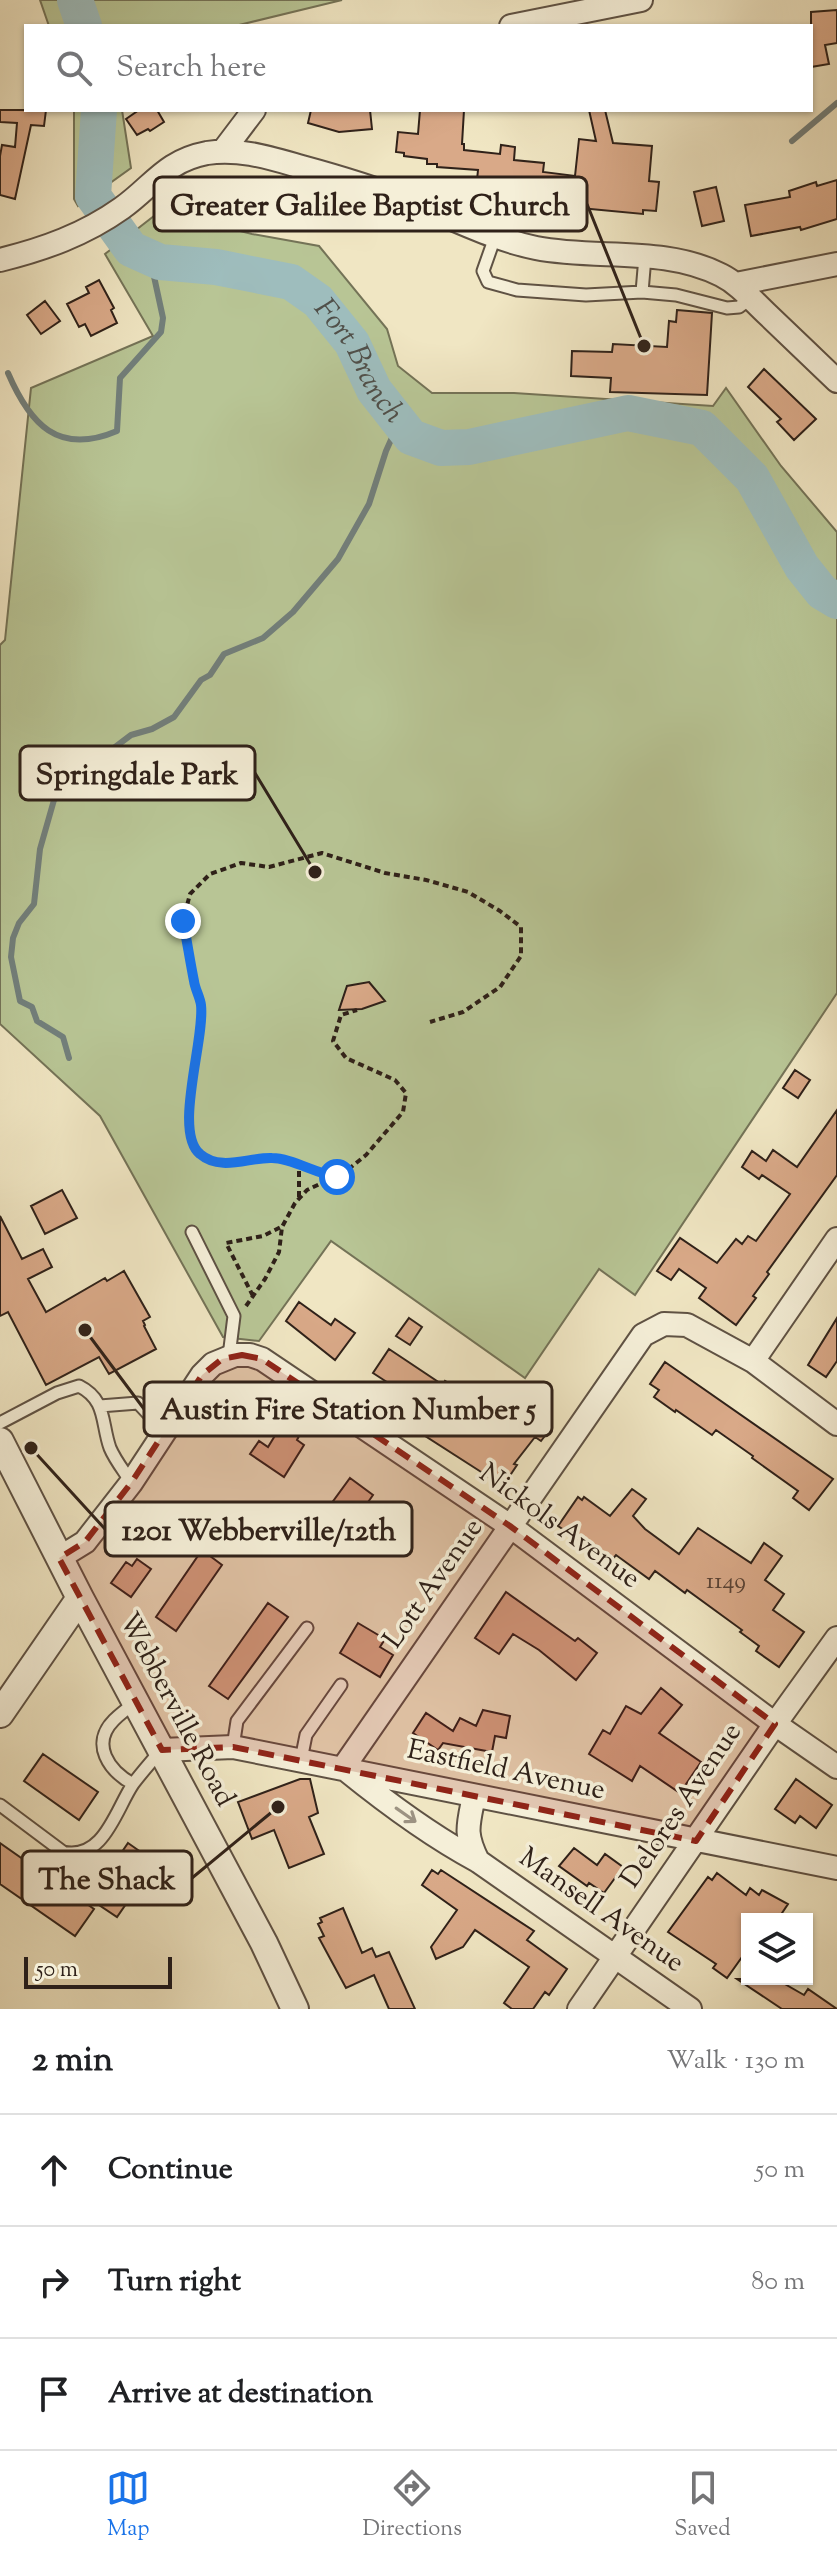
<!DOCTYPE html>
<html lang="en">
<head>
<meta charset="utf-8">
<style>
	body { margin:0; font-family:"Sorts Mill Goudy",serif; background:#f2f2f2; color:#202124 }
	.controls { position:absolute; right:24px; bottom:24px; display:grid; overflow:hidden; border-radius:0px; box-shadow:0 2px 6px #0004 }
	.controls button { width:72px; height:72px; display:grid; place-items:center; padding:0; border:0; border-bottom:2px solid #e0e0e0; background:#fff; color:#202124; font:40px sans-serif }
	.scale { position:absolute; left:24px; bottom:20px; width:148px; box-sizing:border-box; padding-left:8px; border:4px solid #2f2119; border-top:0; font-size:22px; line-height:28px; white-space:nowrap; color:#2f2119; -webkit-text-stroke:6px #f5efd8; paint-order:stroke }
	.stop { position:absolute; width:24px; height:24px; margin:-18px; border:6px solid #1a73e8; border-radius:50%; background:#fff }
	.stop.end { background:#1a73e8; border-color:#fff; box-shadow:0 2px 8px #0008 }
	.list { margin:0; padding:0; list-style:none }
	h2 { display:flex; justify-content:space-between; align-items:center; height:104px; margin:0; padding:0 32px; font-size:34px }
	h2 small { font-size:26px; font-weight:400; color:#757577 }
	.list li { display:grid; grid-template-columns:52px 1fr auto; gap:24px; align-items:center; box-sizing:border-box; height:112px; padding:0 32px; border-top:2px solid #e0e0e0 }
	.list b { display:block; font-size:30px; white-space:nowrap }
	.list em { font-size:26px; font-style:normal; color:#757577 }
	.icon { flex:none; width:44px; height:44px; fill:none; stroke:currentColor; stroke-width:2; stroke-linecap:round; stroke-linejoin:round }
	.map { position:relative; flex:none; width:837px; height:2009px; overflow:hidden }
	.search { position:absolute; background:#fff; box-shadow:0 2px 6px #0004; left:24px; right:24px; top:24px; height:88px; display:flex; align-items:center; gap:20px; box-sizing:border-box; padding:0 28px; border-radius:0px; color:#757577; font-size:30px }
	.sheet { height:440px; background:#fff }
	nav { display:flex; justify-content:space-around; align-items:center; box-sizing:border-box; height:112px; border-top:2px solid #e0e0e0; background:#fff; font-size:22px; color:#757577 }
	nav a { display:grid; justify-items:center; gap:4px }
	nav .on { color:#1a73e8 }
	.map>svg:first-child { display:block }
	.green { fill:#b8c595; stroke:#747357; stroke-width:2 }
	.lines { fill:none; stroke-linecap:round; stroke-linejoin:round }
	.stream { stroke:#727f7b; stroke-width:6 }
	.river { stroke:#9ebdbd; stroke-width:36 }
	.building { fill:#d9a988; stroke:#2f2119; stroke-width:2 }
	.service-casing { stroke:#5f5244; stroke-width:15 }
	.minor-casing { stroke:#5f5244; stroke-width:26 }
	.tertiary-casing { stroke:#5f5244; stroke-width:30 }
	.path { stroke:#2f2119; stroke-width:4; stroke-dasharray:6 4; stroke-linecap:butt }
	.service { stroke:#f5efd8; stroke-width:11 }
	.minor { stroke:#f5efd8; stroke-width:22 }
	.tertiary { stroke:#f5efd8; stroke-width:26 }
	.oneway { stroke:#9c9282 }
	.route { stroke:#1a73e8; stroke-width:10 }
	.marked { fill:#8f2418; fill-opacity:0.2; stroke:#8f2418; stroke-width:6; stroke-dasharray:16 10; stroke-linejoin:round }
	.labels { text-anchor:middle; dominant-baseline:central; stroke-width:7; stroke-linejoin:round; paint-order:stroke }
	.number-label { font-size:24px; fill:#5a4335 }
	.street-label { font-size:28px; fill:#2f2119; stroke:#f5efd8 }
	.water-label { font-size:30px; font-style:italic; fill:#50504a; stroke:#f5efd8 }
	.leader { fill:none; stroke:#2f2119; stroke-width:3 }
	.callout-dot { fill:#2f2119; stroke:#f5efd8; stroke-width:3 }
	.callout { fill:#f5efd8; stroke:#2f2119; stroke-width:3 }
	.callout-label { font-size:30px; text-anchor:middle; font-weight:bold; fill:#2f2119 }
</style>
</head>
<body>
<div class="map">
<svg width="837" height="2009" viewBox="0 0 837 2009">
	<rect width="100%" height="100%" fill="#f0e6c3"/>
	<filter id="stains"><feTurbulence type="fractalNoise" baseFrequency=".0025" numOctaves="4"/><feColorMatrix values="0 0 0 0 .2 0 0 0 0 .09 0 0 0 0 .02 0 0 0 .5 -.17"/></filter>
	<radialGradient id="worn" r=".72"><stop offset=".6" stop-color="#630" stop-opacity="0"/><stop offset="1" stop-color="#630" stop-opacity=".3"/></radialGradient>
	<!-- green -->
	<path class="green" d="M40,0H342L235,26H49Z
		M74,110H122L131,168L78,206L74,199Z
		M172,202L197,220L252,234L319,246L387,329L398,366L432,393H514L713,406L726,388L781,466L837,532V993L635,1295L599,1269L525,1378L331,1241L259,1341L223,1337L100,1116L0,1024V645L5,640L31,388L153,336L105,254Z"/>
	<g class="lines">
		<!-- stream -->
		<path class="stream" d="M792,141L837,103
			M8,373C30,424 58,456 117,431L120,378L161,332L163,318L150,258
			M69,1058L63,1037L37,1021L32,1007L20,1001L11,957L13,938L19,923L34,904L40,849L54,800L86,769L131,735L152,729L174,717L201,680L210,675L224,654L263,638L293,612L338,559L369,504L386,451L399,422"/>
		<!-- river -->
		<g class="river">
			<path d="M75,0L84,26"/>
			<path id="s1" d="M99,110L93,196L131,249L160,262L216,267L291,282L318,301L352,343L374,390L411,437L441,448L469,447L628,413L702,428L752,478L802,567L822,592L837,601"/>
		</g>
	</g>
	<!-- building -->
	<path class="building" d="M837,10V43L825,45L829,64L811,67V12Z
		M0,110H46L44,126L31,125L15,199L0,195V156L2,145L15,147L17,123L0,122Z
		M139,110H157L164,122L150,131L148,129L137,135L126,119Z
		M311,110H370L372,129L339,132L308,123Z
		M420,110H464L462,144H464V150L500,154L501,145L515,147L514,160L544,163L543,172L575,176L579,139L596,141L589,110H605L613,143L652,146L649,181L659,182L656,211L643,210V214L538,204V200L524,199L525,187L486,184V181L477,180L478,170L437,167V164H427V159L404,156V153L396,152L398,132L418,134Z
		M837,180V219L801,230L800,227L751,236L745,205L790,197L789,191L816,182L817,186Z
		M716,187L724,221L702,226L694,192Z
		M99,280L114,308L111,310L117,323L91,336L85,324L79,327L67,304L89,293L86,287Z
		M45,301L60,321L41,334L27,315Z
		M677,310L712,313L707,395L610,392L611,378L571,376L572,351L612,352L613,344L667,347L669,321L676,322Z
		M764,369L816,419L794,440L777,422L781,419L748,387Z
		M369,982L385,1001L362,1009L339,1010L347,986Z
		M795,1070L810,1080L798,1098L783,1088Z
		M837,1110V1175L767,1272L769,1274L753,1296L756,1298L736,1325L699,1298L706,1288L679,1269L671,1280L657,1271L680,1238L717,1263L736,1239L742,1244L748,1236L756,1241L790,1194L762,1175L759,1179L742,1167L752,1151L766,1161L773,1150L797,1167Z
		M62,1190L77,1218L45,1234L31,1206Z
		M0,1216L22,1259L43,1249L52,1267L28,1279L46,1312L105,1278L107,1281L124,1271L150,1317L143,1321L145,1325L144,1326L156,1349L109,1374L99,1357L46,1385L8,1312L0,1316Z
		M299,1302L331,1325L335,1319L355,1333L335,1360L286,1321Z
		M409,1318L422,1327L410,1345L396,1336Z
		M837,1318V1361L826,1377L808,1365Z
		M389,1349L443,1385L445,1381L527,1429L537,1416L551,1428L541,1441L535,1437L514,1464L517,1465L503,1486L419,1432L421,1430L416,1427L420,1420L393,1402L395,1400L387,1395L393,1386L373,1373Z
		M665,1362L833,1479L809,1510L793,1498L798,1491L752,1458L753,1456L716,1430L712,1435L676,1410L675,1412L654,1397L659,1390L650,1384Z
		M285,1426L299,1436L297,1440L304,1445L284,1477L250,1454L259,1441L268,1447L279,1429L281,1431Z
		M350,1478L373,1495L359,1515L348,1508L336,1524L323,1515Z
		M632,1489L646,1499L633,1516L645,1529L679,1554L698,1528L751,1563L764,1543L782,1556L765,1580L784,1594L773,1610L804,1632L779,1667L756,1651L759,1646L740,1632L742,1630L687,1590L685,1593L655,1571L649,1579L616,1555L611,1561L558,1526L578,1497L582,1500L584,1497L610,1516Z
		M202,1550L222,1565L176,1631L156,1617Z
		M137,1559L151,1569L131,1597L111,1583L126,1562L132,1566Z
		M506,1592L575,1641L578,1638L597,1653L576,1680L539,1650L513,1634L499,1654L475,1638Z
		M268,1603L288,1617L228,1699L209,1686Z
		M358,1623L385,1639L380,1647L393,1655L380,1677L340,1653Z
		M661,1688L682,1705L659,1733L701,1762L680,1793L640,1766L632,1781L589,1754L603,1730L610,1734L626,1706L641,1714Z
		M483,1710L510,1716L506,1738L495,1736L492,1752L443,1743L438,1750L413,1733L426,1713L453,1731L460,1718L476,1726Z
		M43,1754L98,1792L79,1820L24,1781Z
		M300,1779H310L318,1813L309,1817L324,1854L289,1868L274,1830L252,1839L238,1802Z
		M796,1779L832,1805L816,1828L800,1816L795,1823L775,1809Z
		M0,1843L94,1909L75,1936L0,1884Z
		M128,1843L155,1862L117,1917L90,1899Z
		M574,1848L597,1865L605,1854L623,1867L604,1893L589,1883L587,1886L559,1866Z
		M432,1870L438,1874L441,1870L534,1931L527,1940L567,1969L549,1995L545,1992L533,2009H512L504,2003L529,1967L475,1930L463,1947L436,1959L431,1947L457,1910L422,1885Z
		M717,1873L746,1895L750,1888L759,1895L762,1890L788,1904L778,1919H747V1950L727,1978L713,1968L716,1964L668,1932L708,1877L712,1880Z
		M343,1908L362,1953L372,1948L376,1957L389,1952L415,2009H389L374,1975L346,1988L319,1938L324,1936L318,1924L322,1922L320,1918Z
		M737,1979H776L804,1995L808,1989L837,2009H782Z"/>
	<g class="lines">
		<defs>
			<path id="service" d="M495,237L483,271L488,282L517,290L586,295L642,292L676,295L727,308L739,307L751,298
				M642,292L645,257
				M192,1232L234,1316L229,1356
				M100,1406L138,1403L165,1432
				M0,1423L57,1393L79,1386C107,1400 101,1423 110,1448C115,1460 124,1471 131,1482
				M233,1747L237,1721L307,1628
				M301,1760L306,1735L341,1685
				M133,1784C109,1771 90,1744 114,1720C120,1714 128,1708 135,1703
				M0,1805L63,1852C104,1861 116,1809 133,1784C142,1772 152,1761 161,1750"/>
			<path id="minor" d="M511,26L641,0
				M223,151L254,110
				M0,260C44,249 84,235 122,208C153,186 165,161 207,153C240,148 270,158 302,167C339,177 375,188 411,202C453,218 492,239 536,248C597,260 664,246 721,275C739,284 752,300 767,314C790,336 814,359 837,381
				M736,284L837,264
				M753,1361L837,1239
				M59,1558L85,1542L131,1483L202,1375L213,1364L235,1355H250L262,1359L510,1526L775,1724L837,1767
				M162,1750L233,1747L837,1868
				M343,1768L643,1335L664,1324L687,1325L753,1361L837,1424
				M346,1770C388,1804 431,1836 478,1861L690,2009
				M474,1796C468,1826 464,1833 478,1861
				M579,2009L775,1724L837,1638"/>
			<path id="tertiary" d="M0,1441L80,1598L264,1943L295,2009
				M0,1714L80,1598"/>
		</defs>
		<!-- service casing -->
		<use href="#service" class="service-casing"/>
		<!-- minor casing -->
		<use href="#minor" class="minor-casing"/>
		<!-- tertiary casing -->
		<use href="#tertiary" class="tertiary-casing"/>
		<!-- path -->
		<path class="path" d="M299,1166L335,1176
			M299,1197V1166L289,1161L271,1158L231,1163L211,1160L200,1154L190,1140L189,1105L199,1045L201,1004L194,983L183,921L190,894L210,874L241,863L269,867L322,853L385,873L426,880L468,892L500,911L521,927V956L500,987L463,1012L430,1022
			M253,1296L226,1243L263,1236L281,1227
			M246,1306L265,1279L279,1252L282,1227L295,1203L307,1190L345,1172L366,1155L403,1112L406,1093L395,1080L346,1058L333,1041L341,1015L357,1010"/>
		<!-- service -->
		<use href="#service" class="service"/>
		<!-- minor -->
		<use href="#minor" class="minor"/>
		<!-- tertiary -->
		<use href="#tertiary" class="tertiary"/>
	</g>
	<!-- one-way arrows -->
	<defs><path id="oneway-shaft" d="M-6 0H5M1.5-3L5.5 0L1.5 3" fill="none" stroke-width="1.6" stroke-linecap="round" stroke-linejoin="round" transform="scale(2)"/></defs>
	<use class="oneway" href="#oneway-shaft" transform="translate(406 1815) rotate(35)"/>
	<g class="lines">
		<!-- route -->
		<path class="route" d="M183,921C187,941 190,961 194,981C195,989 200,997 201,1005C205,1040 173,1132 200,1154C221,1172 249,1157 272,1158C291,1158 315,1173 337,1177"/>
	</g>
	<!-- marked area -->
	<path class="marked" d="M242,1355L262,1359L510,1526L775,1724L696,1841L233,1747L162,1750L59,1558L85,1542L131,1483L202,1375L222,1359Z"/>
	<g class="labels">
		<!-- number labels -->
		<g class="number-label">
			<text x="726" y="1582">1149</text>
		</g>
		<!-- street labels -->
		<g class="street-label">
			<text transform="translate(559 1527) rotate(36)">Nickols Avenue</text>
			<text transform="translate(434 1584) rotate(-55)">Lott Avenue</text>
			<text transform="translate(176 1710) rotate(62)">Webberville Road</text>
			<text transform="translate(506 1771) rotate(12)">Eastfield Avenue</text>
			<text transform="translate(682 1806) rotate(-56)">Delores Avenue</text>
			<text transform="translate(601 1911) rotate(35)">Mansell Avenue</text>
		</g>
		<!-- water labels -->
		<g class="water-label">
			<text stroke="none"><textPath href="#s1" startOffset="422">Fort Branch</textPath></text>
		</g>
	</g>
	<!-- callouts -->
	<path class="leader" d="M644 346L587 204M315 872L255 773M85 1330L144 1409M31 1448L105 1529M278 1807L192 1878"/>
	<g class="callout-dot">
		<circle cx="644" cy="346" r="8"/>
		<circle cx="315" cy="872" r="8"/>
		<circle cx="85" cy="1330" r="8"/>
		<circle cx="31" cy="1448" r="8"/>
		<circle cx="278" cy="1807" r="8"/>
	</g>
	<g class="callout">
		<rect x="154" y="177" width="433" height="54" rx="8"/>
		<rect x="20" y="746" width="235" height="54" rx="8"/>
		<rect x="144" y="1382" width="408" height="54" rx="8"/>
		<rect x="105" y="1502" width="307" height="54" rx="8"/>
		<rect x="22" y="1851" width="170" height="54" rx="8"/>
	</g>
	<g class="callout-label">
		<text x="370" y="215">Greater Galilee Baptist Church</text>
		<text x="137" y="784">Springdale Park</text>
		<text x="348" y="1419">Austin Fire Station Number 5</text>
		<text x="259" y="1540">1201 Webberville/12th</text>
		<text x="107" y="1889">The Shack</text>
	</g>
	<rect width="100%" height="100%" filter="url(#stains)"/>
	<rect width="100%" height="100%" fill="url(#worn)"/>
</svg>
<div class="controls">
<button><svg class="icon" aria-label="layers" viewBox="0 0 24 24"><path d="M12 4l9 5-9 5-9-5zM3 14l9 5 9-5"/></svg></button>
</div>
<div class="scale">50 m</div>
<div class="stop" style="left:337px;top:1177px"></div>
<div class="stop end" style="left:183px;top:921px"></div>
<div class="search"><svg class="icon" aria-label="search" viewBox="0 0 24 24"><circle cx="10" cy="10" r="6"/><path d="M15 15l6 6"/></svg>Search here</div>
</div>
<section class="sheet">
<h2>2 min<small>Walk · 130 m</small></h2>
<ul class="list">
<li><svg class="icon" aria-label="ahead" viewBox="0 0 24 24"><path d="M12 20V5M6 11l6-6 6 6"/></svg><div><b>Continue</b></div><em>50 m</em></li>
<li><svg class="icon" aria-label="right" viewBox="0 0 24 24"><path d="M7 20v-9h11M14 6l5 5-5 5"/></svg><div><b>Turn right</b></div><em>80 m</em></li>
<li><svg class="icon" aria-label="arrive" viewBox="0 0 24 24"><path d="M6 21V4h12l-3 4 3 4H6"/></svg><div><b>Arrive at destination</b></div></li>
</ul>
</section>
<nav>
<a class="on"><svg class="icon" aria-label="map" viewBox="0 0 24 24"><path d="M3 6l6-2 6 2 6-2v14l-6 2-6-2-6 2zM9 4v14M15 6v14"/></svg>Map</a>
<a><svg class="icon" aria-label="directions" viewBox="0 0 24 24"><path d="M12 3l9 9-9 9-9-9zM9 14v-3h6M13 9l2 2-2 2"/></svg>Directions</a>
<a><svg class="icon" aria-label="saved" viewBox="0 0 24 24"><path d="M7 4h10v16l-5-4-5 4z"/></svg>Saved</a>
</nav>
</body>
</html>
